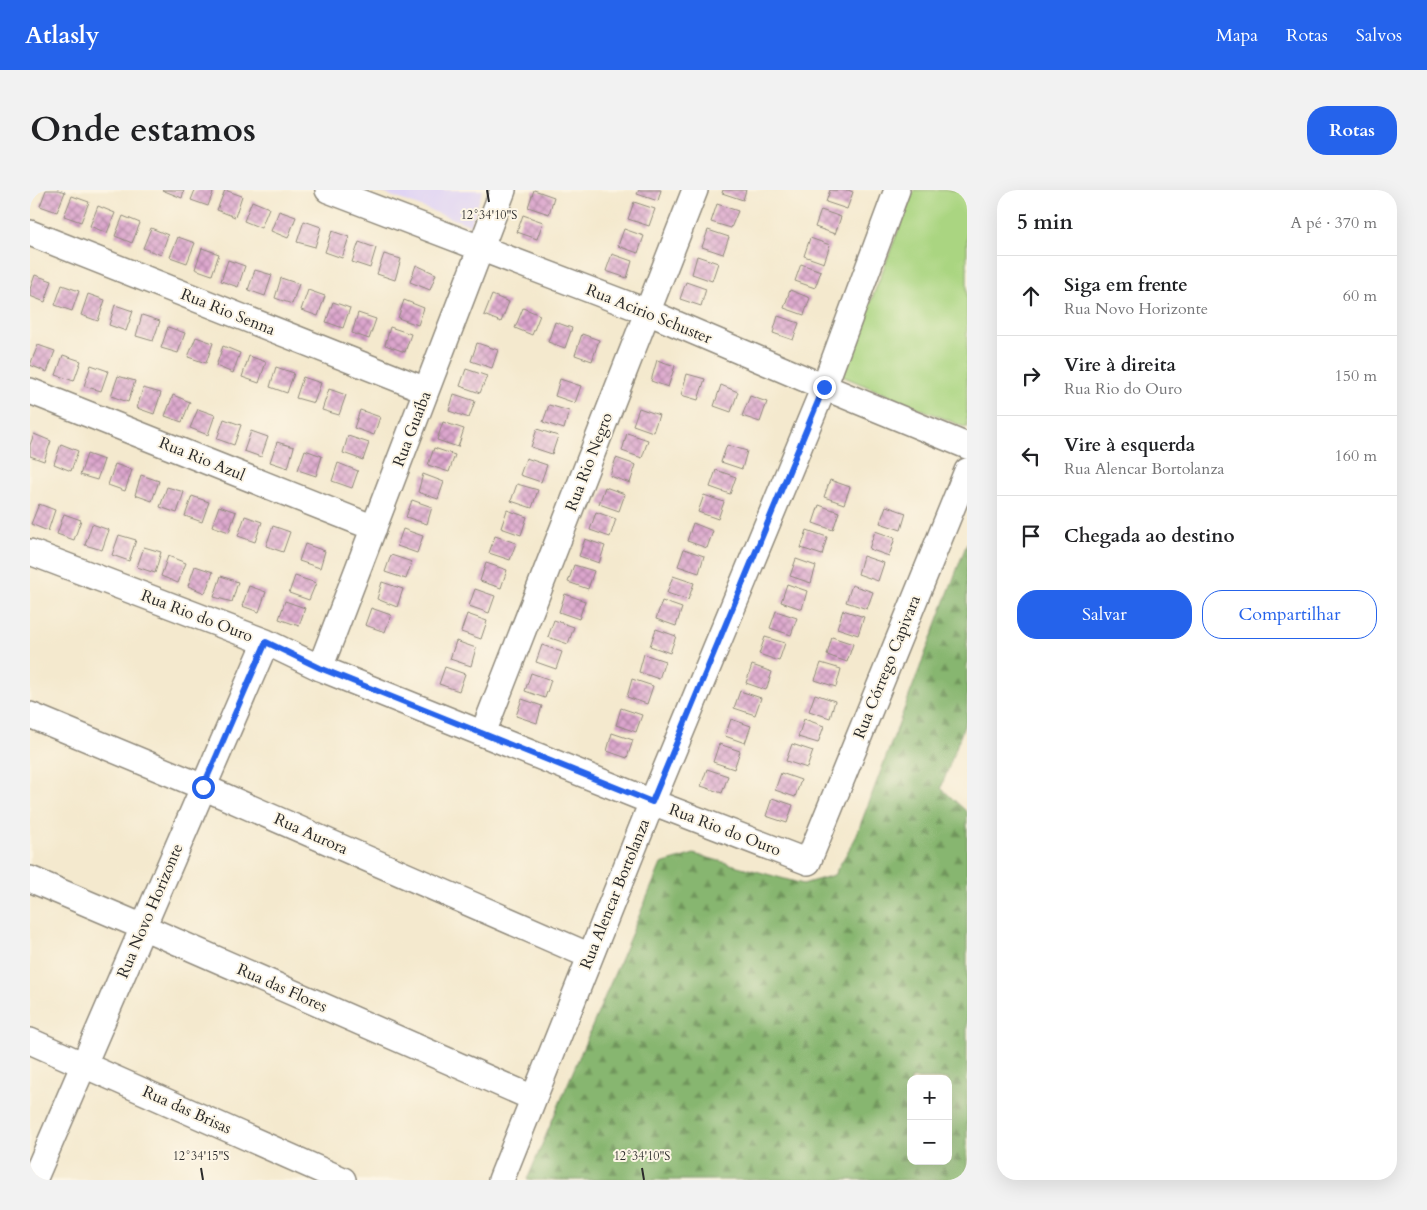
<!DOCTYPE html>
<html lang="pt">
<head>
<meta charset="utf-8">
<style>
	body { margin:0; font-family:Cardo,serif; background:#f2f2f2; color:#202124 }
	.controls { position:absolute; right:15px; bottom:15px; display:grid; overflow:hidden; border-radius:10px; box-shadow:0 5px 20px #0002 }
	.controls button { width:45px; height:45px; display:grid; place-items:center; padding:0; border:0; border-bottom:1px solid #e0e0e0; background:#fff; color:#202124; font:25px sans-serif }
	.stop { position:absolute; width:15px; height:15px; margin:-11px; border:4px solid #2563eb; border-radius:50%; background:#fff }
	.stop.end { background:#2563eb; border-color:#fff; box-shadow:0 1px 5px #0008 }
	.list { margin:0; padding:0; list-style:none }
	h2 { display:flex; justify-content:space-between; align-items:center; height:65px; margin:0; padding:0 20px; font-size:21px }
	h2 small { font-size:16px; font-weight:400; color:#757577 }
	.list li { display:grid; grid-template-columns:32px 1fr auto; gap:15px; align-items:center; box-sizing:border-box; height:80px; padding:0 20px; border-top:1px solid #e0e0e0 }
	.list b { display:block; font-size:19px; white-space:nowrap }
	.list p { margin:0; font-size:16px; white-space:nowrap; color:#757577 }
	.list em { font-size:16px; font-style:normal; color:#757577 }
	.actions { display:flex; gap:10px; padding:15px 20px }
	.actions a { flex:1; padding:11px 0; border:1px solid #2563eb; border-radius:20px; text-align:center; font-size:18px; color:#2563eb }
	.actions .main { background:#2563eb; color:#fff }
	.icon { flex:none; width:28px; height:28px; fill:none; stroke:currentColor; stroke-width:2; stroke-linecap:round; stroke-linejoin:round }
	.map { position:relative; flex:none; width:937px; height:990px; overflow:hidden; border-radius:20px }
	header { display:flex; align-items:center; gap:30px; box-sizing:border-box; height:70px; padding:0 25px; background:#2563eb; color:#fff }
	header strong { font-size:24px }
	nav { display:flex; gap:28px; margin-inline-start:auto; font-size:18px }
	.intro { display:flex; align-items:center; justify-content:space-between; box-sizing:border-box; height:120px; padding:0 30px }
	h1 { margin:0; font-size:35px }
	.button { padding:12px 22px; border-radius:20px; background:#2563eb; color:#fff; font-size:18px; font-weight:700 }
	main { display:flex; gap:30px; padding:0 30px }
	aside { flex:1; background:#fff; border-radius:20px; box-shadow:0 5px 20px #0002 }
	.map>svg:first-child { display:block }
	.built { fill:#e0d4f4 }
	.forest { fill:url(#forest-firs); stroke:#59704d; fill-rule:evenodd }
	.green { fill:#aad581; stroke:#6a8056 }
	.building { fill:url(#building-cross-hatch) }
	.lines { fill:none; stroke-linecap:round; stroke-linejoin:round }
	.minor-casing { stroke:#908a7c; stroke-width:28 }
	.minor { stroke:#fff; stroke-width:25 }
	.route { stroke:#2563eb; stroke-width:6 }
	.ticks { fill:none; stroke:#2b2b2b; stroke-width:2 }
	.labels { text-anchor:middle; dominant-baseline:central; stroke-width:4; stroke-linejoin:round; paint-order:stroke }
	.street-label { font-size:16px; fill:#2b2b2b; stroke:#fcf5e5 }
	.ticks-label { font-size:12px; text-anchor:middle; fill:#2b2b2b; stroke:#fcf5e5; stroke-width:4; stroke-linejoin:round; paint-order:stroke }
</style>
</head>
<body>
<header>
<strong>Atlasly</strong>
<nav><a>Mapa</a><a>Rotas</a><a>Salvos</a></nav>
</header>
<div class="intro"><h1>Onde estamos</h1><a class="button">Rotas</a></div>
<main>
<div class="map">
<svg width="937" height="990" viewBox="0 0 937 990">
	<defs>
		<pattern id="forest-firs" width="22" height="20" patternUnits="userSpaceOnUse" patternTransform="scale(1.25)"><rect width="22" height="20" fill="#87b66f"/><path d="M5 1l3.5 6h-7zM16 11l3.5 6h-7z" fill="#6f945b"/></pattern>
		<pattern id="building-cross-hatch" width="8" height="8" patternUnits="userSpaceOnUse" patternTransform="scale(1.25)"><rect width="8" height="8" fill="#dca6cd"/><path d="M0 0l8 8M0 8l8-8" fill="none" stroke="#b387a7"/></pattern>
	</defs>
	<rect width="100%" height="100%" fill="#fcf5e5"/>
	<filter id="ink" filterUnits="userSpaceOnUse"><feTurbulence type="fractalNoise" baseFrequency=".02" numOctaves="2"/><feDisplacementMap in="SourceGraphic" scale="10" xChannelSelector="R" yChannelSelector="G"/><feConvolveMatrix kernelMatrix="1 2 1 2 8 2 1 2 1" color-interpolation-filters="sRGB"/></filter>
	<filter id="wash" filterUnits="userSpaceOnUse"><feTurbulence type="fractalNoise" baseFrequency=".0096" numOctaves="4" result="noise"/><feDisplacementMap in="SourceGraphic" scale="20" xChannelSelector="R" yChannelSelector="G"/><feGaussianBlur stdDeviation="1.12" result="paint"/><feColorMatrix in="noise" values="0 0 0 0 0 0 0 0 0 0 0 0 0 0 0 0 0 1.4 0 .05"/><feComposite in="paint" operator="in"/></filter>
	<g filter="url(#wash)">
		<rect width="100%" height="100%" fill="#f4e9ce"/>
		<!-- built -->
		<path class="built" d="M345,0H453L440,35Z"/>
		<!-- forest -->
		<path class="forest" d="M937,353V528L911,598L937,622V990H497L631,674L664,664L773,694L804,685L825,649ZM881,889H918V971H881Z"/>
		<!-- green -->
		<path class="green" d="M884,0H937V238L812,186Z"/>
		<g id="blocks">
			<!-- building -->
			<path class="building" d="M16,0H28L35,2L27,22L10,16Z
				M132,0H154L152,8Z
				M165,0H184L178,16L161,10Z
				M195,0L212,6L205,27L187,20Z
				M504,0L524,7L519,24L498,17Z
				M609,0H631L628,11L607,4Z
				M693,0H716L713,10L692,3Z
				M800,0H818L823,2L817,19L796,12Z
				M42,6L59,12L51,32L34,26Z
				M222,11L239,18L231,38L214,31Z
				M604,12L625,19L619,36L598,29Z
				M687,14L708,21L701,38L681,32Z
				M68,16L85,23L77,43L60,36Z
				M791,20L811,27L805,44L785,37Z
				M249,21L266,27L258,48L241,41Z
				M493,25L513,32L507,49L487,42Z
				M93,26L110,33L102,53L85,46Z
				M274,31L291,37L285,57L267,52Z
				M121,38L138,45L131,65L113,58Z
				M594,39L614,46L608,63L588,56Z
				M678,40L699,47L693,64L672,57Z
				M302,41L319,47L312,68L295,62Z
				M148,47L165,53L157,73L140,67Z
				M780,48L800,55L794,73L774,66Z
				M329,52L346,58L340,78L322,72Z
				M172,58L189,64L182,85L165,79Z
				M354,64L371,69L365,90L347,84Z
				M582,64L602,71L597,88L576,81Z
				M667,66L688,73L682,91L662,84Z
				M198,70L215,76L208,97L191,91Z
				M771,74L791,81L785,98L765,91Z
				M386,75L406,84L400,100L380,92Z
				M225,80L242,85L235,106L218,100Z
				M5,85L22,91L15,112L0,106V99Z
				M251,88L269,94L262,114L245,108Z
				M656,92L676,99L671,116L650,109Z
				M32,95L49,101L42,121L25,115Z
				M278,100L295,106L288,126L271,120Z
				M760,100L780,108L774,125L754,118Z
				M58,104L75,110L68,131L51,125Z
				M462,105L479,112L471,132L454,125Z
				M374,110L394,118L388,135L368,128Z
				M303,112L320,118L313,138L296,132Z
				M85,115L103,121L96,141L79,135Z
				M493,118L510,125L502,145L485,138Z
				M328,123L346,129L339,149L322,143Z
				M112,125L130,131L123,151L106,146Z
				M748,126L769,133L763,150L743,143Z
				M525,132L542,138L535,158L518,152Z
				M138,137L155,143L148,163L131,158Z
				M360,137L381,144L375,162L355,155Z
				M552,144L569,150L562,171L545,165Z
				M166,147L183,153L176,173L158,167Z
				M447,153L468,160L462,178L441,171Z
				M8,155L25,161L17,182L0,175Z
				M193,156L210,163L203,183L186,176Z
				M33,165L51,171L44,191L26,185Z
				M219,166L236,172L229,193L212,187Z
				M627,170L645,176L638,197L621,191Z
				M61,175L78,181L71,201L54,196Z
				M246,177L264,183L257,203L240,197Z
				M436,179L457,186L450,203L430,196Z
				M657,184L675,189L668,210L651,205Z
				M88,186L105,191L98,212L81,206Z
				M273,187L291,193L284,213L266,208Z
				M530,189L551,196L545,213L525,206Z
				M691,195L708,202L701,222L684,216Z
				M113,198L131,203L124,224L107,218Z
				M299,199L316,205L309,225L292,220Z
				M424,204L445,211L439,228L419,221Z
				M143,205L160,212L152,232L135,226Z
				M720,206L737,212L730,232L712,226Z
				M519,215L539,221L534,239L513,232Z
				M609,218L629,225L623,242L603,235Z
				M168,219L185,225L178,245L160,238Z
				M330,220L350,227L344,245L324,238Z
				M194,229L211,235L204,255L187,249Z
				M413,232L434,239L428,257L407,250Z
				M507,239L528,246L522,264L501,257Z
				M221,241L238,247L231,267L214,261Z
				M597,243L618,250L612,268L592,261Z
				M4,244L21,251L14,271L0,266V255Z
				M318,246L339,253L333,270L313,263Z
				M247,252L264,257L258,278L240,272Z
				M31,254L48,261L41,281L24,274Z
				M697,255L717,261L712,279L691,272Z
				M404,258L425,265L419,282L398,275Z
				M275,260L292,266L286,286L268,280Z
				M57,264L74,270L67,290L50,285Z
				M496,268L517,275L511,292L490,285Z
				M586,268L606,275L600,293L580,286Z
				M308,273L328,281L322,298L302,291Z
				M85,274L102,280L95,301L78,295Z
				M686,280L706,287L700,304L680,297Z
				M393,284L414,292L408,309L388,302Z
				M111,285L129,291L122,311L105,305Z
				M800,290L820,297L814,314L794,307Z
				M487,294L508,300L502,318L481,311Z
				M137,297L154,302L147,323L130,317Z
				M575,297L595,304L589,321L569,314Z
				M674,305L694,312L688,329L668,322Z
				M162,306L179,312L172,332L155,326Z
				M382,310L402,317L397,334L376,327Z
				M9,314L25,320L18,341L1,334Z
				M789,315L809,322L803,340L783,333Z
				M189,316L206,322L199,342L182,336Z
				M856,316L876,323L871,340L850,333Z
				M477,320L497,327L491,345L471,338Z
				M566,322L586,329L580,347L560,340Z
				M34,324L51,330L44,350L27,344Z
				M215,326L232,332L225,352L208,346Z
				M663,333L683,341L677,358L657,351Z
				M62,334L79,340L72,360L55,355Z
				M243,336L260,342L253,362L236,356Z
				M373,339L393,346L387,363L367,356Z
				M777,340L797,347L792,365L771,358Z
				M845,341L865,348L859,366L839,359Z
				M89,345L106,350L99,371L82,365Z
				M465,346L486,353L480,370L459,363Z
				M555,349L575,356L569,373L549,366Z
				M275,354L295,361L290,378L269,371Z
				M114,357L131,362L125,383L107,377Z
				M654,359L674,366L669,383L648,376Z
				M361,365L382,372L376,389L355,382Z
				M138,366L156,373L148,393L131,386Z
				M833,366L854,373L848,391L828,384Z
				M766,369L786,376L781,393L760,386Z
				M456,373L477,380L471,398L450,391Z
				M544,375L564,381L558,399L538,392Z
				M165,376L183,382L175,403L158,396Z
				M191,386L208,392L202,412L184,407Z
				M265,386L286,393L279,410L259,403Z
				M643,386L664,393L658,410L637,403Z
				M352,392L373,399L367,417L347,409Z
				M757,394L777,401L772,419L751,412Z
				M822,395L843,402L837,419L816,412Z
				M219,396L236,402L229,422L212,416Z
				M445,399L465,406L459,423L439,416Z
				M535,404L555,411L549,429L529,422Z
				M255,411L275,418L269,436L249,429Z
				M632,411L652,418L646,436L626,429Z
				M341,418L361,425L355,442L335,435Z
				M813,420L834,427L828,445L807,438Z
				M746,421L767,428L761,445L740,438Z
				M437,424L457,431L451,449L431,442Z
				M524,430L544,437L538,454L518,447Z
				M626,439L646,446L640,463L620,456Z
				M735,447L755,453L749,471L729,464Z
				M802,447L823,454L817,472L797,465Z
				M426,451L446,458L441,476L420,469Z
				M512,455L532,462L526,479L506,472Z
				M614,464L635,471L629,489L609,482Z
				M791,473L811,479L806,497L785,490Z
				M722,475L742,482L736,500L716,493Z
				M415,477L435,484L429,501L409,494Z
				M501,483L521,490L515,508L495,501Z
				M602,489L623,496L617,514L597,507Z
				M710,501L731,508L725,525L704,518Z
				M785,504L805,511L800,528L779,521Z
				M492,509L512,516L507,533L486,526Z
				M591,518L612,525L606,542L586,535Z
				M701,529L721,536L715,553L695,546Z
				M774,529L794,536L788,553L768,547Z
				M582,543L603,550L597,568L577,561Z
				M689,554L710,561L704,579L683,572Z
				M762,554L783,561L777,578L756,571Z
				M677,579L698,586L692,603L671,596Z
				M751,583L771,590L765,607L745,600Z
				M742,608L763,615L757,633L736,626Z"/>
		</g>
	</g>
	<g filter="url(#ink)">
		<use href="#blocks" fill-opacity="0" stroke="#908a7c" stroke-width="1"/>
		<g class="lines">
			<defs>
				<path id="minor" d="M298,0L618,122L794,197L937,256
					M0,43L396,200
					M0,201L344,338
					M0,362L236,452L290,478L622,612L778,672L937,281
					M290,478L473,0
					M0,525L173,597L560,766
					M453,543L665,0
					M0,689L113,737L503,908
					M0,851L313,990
					M4,990L236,452
					M471,990L622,612L794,197L867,0"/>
			</defs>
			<!-- minor casing -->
			<use href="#minor" class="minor-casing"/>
			<!-- minor -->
			<use href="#minor" class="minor"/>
		</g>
	</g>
	<g class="lines" filter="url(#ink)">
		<!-- route -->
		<path class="route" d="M173,597L236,452L290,478L622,612L794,197"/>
	</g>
	<!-- ticks -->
	<path class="ticks" d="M457,0L459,12M171,978L173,990M612,978L614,990"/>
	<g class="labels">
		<!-- street labels -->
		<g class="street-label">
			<text transform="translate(198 122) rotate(22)">Rua Rio Senna</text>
			<text transform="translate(619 124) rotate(22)">Rua Acirio Schuster</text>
			<text transform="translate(382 239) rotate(-69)">Rua Guaíba</text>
			<text transform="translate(172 269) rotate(22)">Rua Rio Azul</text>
			<text transform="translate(559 272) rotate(-69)">Rua Rio Negro</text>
			<text transform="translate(167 426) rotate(21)">Rua Rio do Ouro</text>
			<text transform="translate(857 477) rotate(-68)">Rua Córrego Capivara</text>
			<text transform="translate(695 640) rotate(21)">Rua Rio do Ouro</text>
			<text transform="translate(281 644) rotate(24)">Rua Aurora</text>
			<text transform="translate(585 704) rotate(-68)">Rua Alencar Bortolanza</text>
			<text transform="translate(120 721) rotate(-67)">Rua Novo Horizonte</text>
			<text transform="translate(252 798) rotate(24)">Rua das Flores</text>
			<text transform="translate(157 920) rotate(24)">Rua das Brisas</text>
		</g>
	</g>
	<g class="ticks-label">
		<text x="459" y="29">12°34'10"S</text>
		<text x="171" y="970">12°34'15"S</text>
		<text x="612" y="970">12°34'10"S</text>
	</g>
</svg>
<div class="controls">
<button>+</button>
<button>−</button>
</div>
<div class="stop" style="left:173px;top:597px"></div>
<div class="stop end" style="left:794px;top:197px"></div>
</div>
<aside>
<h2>5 min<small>A pé · 370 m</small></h2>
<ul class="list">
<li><svg class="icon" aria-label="ahead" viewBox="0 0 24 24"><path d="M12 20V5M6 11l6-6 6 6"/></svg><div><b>Siga em frente</b><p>Rua Novo Horizonte</p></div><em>60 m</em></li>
<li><svg class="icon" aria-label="right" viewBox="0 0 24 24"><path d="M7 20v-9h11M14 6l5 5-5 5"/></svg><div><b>Vire à direita</b><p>Rua Rio do Ouro</p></div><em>150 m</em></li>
<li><svg class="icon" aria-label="left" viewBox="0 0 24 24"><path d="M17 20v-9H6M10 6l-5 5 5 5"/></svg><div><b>Vire à esquerda</b><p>Rua Alencar Bortolanza</p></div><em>160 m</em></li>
<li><svg class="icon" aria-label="arrive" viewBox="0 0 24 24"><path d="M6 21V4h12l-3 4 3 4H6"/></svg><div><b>Chegada ao destino</b></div></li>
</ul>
<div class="actions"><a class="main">Salvar</a><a>Compartilhar</a></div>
</aside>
</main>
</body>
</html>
